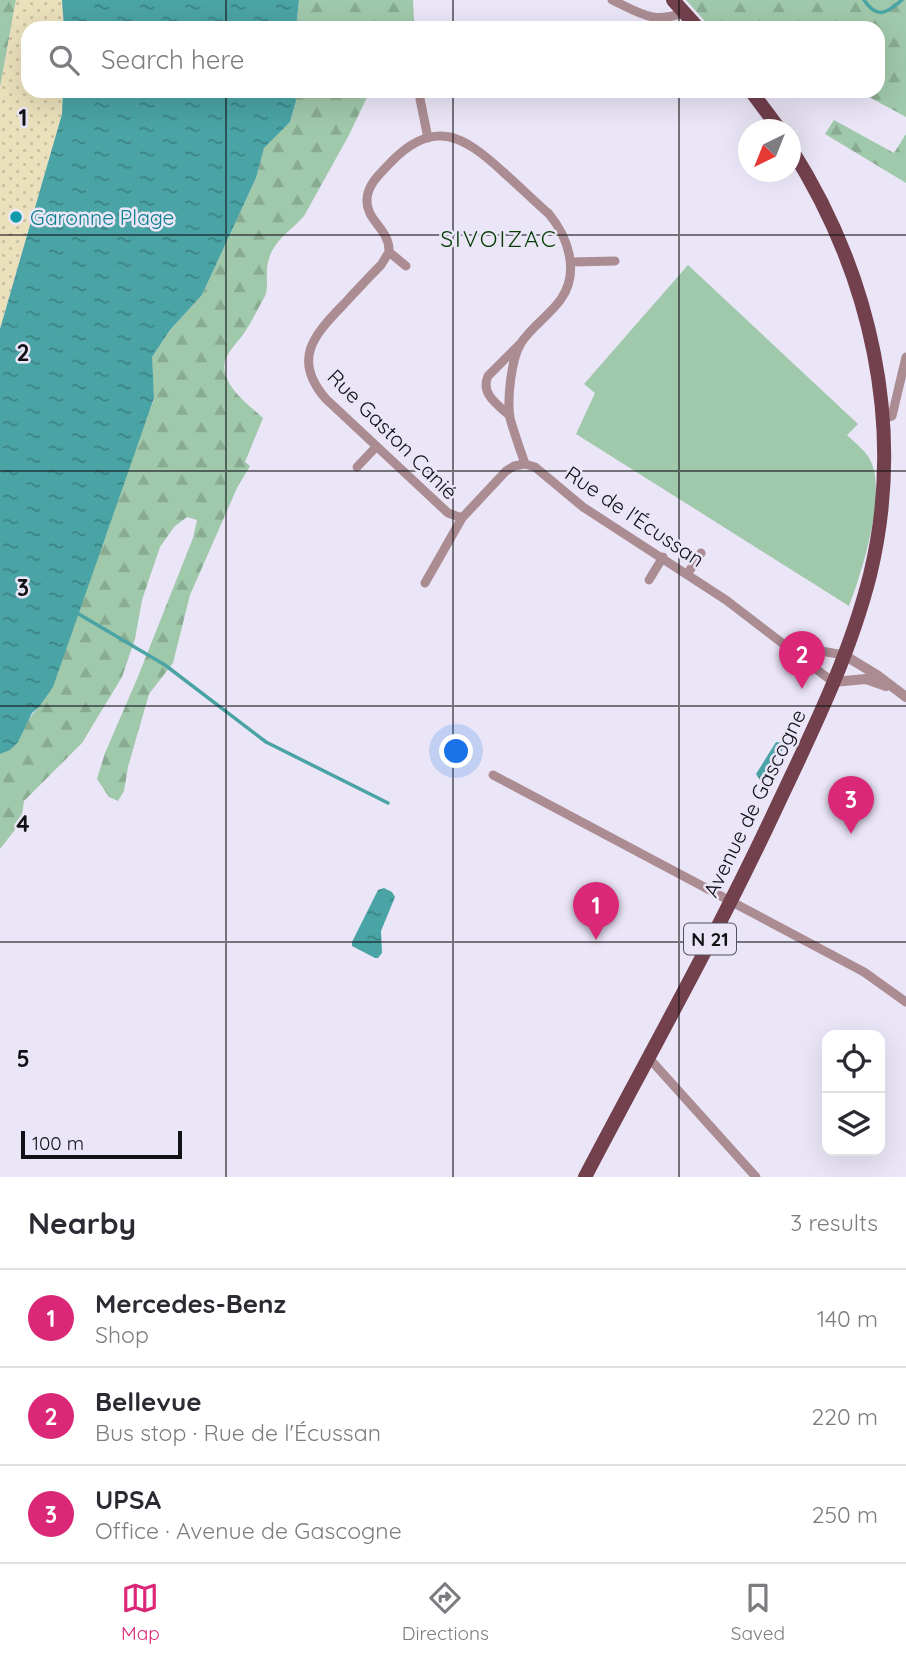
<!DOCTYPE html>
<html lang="en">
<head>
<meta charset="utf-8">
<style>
	body { margin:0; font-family:Quicksand,sans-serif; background:#f2f2f3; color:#2b2b33 }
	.controls { position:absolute; right:21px; bottom:21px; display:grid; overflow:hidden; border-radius:14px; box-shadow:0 7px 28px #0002 }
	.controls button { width:63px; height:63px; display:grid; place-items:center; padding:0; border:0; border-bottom:2px solid #e1e1e2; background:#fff; color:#2b2b33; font:35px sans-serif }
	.compass { position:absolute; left:738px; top:119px; width:63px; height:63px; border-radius:50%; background:#fff; box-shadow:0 7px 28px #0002; rotate:223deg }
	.scale { position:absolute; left:21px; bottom:18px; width:161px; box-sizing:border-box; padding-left:7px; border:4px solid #121116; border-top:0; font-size:19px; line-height:24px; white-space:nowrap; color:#121116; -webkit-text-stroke:5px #ebe6f7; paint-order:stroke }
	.you { position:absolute; left:457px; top:752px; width:24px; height:24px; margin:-18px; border:5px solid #fff; border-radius:50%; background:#1a73e8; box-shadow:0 0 0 10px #1a73e833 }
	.badge { display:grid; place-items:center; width:46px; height:46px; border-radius:50%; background:#db2777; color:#fff; font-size:23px; font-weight:700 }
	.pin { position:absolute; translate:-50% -58px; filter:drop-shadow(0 2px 4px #0008) }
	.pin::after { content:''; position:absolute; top:37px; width:24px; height:21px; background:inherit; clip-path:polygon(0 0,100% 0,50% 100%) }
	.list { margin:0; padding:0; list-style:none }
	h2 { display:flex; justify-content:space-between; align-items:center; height:91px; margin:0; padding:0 28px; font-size:30px }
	h2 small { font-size:23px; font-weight:400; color:#7c7c81 }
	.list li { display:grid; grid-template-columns:46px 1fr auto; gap:21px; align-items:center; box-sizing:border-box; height:98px; padding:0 28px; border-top:2px solid #e1e1e2 }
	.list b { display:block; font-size:26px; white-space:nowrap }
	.list p { margin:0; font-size:23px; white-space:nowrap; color:#7c7c81 }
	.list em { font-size:23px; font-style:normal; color:#7c7c81 }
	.icon { flex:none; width:38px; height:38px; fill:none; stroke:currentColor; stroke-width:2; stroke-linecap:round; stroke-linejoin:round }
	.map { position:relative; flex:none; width:906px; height:1177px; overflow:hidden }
	.search { position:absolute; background:#fff; box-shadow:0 7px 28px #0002; left:21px; right:21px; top:21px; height:77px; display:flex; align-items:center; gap:18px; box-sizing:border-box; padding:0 24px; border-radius:21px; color:#7c7c81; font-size:26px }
	.sheet { height:385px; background:#fff }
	nav { display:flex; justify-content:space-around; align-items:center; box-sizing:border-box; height:98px; border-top:2px solid #e1e1e2; background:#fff; font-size:19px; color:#7c7c81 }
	nav a { display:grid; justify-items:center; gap:4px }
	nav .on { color:#db2777 }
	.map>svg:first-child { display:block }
	.green { fill:#a0c8ab }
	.forest { fill:url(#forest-firs) }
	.sand { fill:url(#sand-dots) }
	.water { fill:url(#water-ripples) }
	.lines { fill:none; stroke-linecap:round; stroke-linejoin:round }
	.stream { stroke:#4aa3a4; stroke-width:3.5 }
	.minor { stroke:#ab8c93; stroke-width:9 }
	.tertiary { stroke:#ab8c93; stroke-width:10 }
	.primary { stroke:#73404e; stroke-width:14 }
	.grid { fill:none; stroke:#121116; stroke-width:2; stroke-opacity:0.55 }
	.culture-dot { fill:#0f9aa8; stroke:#ebe6f7; stroke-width:2.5 }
	.labels { text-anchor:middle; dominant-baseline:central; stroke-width:5; stroke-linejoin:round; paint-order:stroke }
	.shield { fill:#ebe6f7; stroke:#53515a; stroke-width:2 }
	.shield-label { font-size:19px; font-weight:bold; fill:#121116 }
	.culture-label { font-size:21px; fill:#0d838f; stroke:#ebe6f7; text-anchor:start }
	.street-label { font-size:21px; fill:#121116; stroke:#ebe6f7 }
	.neighbourhood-label { font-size:23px; letter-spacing:2px; fill:#053c04; stroke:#ebe6f7 }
	.grid-label { font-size:23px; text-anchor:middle; font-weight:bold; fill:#121116; stroke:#ebe6f7; stroke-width:5; stroke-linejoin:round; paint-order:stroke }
</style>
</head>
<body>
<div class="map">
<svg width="906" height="1177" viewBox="0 0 906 1177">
	<defs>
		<pattern id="forest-firs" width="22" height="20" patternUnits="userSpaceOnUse" patternTransform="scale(1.75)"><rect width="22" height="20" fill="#a0c8ab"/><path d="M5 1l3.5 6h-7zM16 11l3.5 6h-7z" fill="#89ab92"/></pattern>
		<pattern id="sand-dots" width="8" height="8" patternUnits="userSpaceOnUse" patternTransform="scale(1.75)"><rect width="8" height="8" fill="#eae0bb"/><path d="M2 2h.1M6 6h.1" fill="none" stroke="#c8bfa0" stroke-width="1.8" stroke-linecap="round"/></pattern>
		<pattern id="water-ripples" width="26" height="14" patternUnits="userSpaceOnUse" patternTransform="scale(1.75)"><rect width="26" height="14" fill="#4aa3a4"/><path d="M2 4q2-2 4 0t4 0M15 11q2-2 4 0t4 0" fill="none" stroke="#3c8385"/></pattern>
	</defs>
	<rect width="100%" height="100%" fill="#ebe6f7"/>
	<!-- green -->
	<path class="green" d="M688,265L858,424L847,435C856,444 868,452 872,464C885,498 862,572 849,606L576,434L595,393L584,384Z"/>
	<!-- forest -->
	<path class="forest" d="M0,0H16L0,88Z
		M299,0H413L414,21L410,28H296Z
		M686,0H906V117L858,91H878V28H711Z
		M295,91H370L349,135L304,216C293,229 280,236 272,251C262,270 271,286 264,298C257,310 251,324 242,336C234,347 221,357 225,373C230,392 249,405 263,418L245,462L250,466L237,488L190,595L173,663L149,694L128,767L124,791L118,801L109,797L97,779L105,753L137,679L193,538L197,520L187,517L174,527L160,547L142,600L135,639L122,677L82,743L24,801L21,822L0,849V754C22,745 23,721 39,707L154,399L151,358L170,330L202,295L256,178L264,147L290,122L296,101Z
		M834,120L894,153L906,134V183L825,134Z"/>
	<!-- sand -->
	<path class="sand" d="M16,0H62L64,28H28V91H63L62,114L0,329V88Z"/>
	<!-- water -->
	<path class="water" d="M62,0H299L296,28H64Z
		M63,91H295L296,101L290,122L264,148L256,178L202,295L170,330L152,357L154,398L53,687L39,707L32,713L18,742L10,750L0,754V329L62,114Z
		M776,742L782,743L784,747L765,778L760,780L756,774Z
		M384,888L392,892L395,897L381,931L382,953L378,958H375L352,946V942L378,890Z"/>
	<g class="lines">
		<!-- stream -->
		<path class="stream" d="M864,0C877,19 886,14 902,0
			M77,613L165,665L266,742L388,803"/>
		<!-- minor -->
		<path class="minor" d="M612,0C640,13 654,25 684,12
			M422,91L420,99L428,138
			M389,252L406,266
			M571,262L615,261
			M510,416C498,405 480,394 488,376L519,345
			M884,419L892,416L906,357
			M357,467L376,447
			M462,518L448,513L326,399C292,360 313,336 343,305C356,291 368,278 381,265L389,252C390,229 366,221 367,200C367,184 382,172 392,161C434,118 464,136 502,171C518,185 533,200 549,214C568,237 580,272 561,299C550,315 531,327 521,343C511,359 507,400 510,418C514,433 520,449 525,464
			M688,573L701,553
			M649,580L663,557
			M425,583L462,518L506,471L514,466L525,464L535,467L583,507L726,600L833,682
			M786,645L844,655
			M493,775L864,972L906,1002
			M648,1057L756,1177"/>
		<!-- tertiary -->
		<path class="tertiary" d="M844,655L877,675L906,697
			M833,682L866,679L886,686"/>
		<!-- primary -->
		<path class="primary" d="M673,0L698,28
			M751,91L780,130
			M585,1177C650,1053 719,931 778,804C813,730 850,655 870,575C906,427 871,274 790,147"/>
	</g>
	<!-- grid -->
	<path class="grid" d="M226,0V28M453,0V28M679,0V28M226,91V1177M453,91V1177M679,91V1177M0,235H906M0,471H906M0,706H906M0,942H906"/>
	<!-- markers -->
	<circle class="culture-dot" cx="16" cy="217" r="7"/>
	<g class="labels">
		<!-- shield labels -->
		<rect class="shield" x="684" y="923.5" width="52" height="31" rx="5"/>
		<g class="shield-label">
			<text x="710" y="939">N 21</text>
		</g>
		<!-- culture labels -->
		<g class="culture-label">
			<text x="30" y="217">Garonne Plage</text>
		</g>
		<!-- street labels -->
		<g class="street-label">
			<text transform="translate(393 434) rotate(45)">Rue Gaston Canié</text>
			<text transform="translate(635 516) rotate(34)">Rue de l'Écussan</text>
			<text transform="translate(754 803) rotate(-64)">Avenue de Gascogne</text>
		</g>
		<!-- neighbourhood labels -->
		<g class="neighbourhood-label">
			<text x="499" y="238">SIVOIZAC</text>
		</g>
	</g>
	<g class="grid-label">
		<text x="23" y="126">1</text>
		<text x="23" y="361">2</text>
		<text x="23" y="596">3</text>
		<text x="23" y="832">4</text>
		<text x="23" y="1067">5</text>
	</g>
</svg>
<div class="controls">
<button><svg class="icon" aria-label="locate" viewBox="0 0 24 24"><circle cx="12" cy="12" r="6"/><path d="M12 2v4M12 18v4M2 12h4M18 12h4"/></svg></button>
<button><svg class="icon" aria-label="layers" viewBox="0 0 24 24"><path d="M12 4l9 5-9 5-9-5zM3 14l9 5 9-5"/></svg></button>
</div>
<svg class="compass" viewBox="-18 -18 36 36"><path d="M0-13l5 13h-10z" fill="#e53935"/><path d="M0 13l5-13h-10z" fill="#7c7c81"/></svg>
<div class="scale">100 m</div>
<div class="you"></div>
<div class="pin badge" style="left:596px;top:940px">1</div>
<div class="pin badge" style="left:802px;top:689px">2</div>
<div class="pin badge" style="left:851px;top:834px">3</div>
<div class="search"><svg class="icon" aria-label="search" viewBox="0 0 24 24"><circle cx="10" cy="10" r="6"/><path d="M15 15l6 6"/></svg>Search here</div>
</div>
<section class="sheet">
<h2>Nearby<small>3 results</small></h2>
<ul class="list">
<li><span class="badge">1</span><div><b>Mercedes-Benz</b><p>Shop</p></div><em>140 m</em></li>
<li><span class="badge">2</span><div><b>Bellevue</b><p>Bus stop · Rue de l'Écussan</p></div><em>220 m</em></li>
<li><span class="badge">3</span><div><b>UPSA</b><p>Office · Avenue de Gascogne</p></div><em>250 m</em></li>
</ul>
</section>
<nav>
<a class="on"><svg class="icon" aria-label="map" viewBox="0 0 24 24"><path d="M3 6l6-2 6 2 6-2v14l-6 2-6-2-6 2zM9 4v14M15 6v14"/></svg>Map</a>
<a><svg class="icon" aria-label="directions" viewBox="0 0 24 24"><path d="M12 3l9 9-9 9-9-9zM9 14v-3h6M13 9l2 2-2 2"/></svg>Directions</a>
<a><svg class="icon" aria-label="saved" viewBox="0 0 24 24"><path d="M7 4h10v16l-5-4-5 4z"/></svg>Saved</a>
</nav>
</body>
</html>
